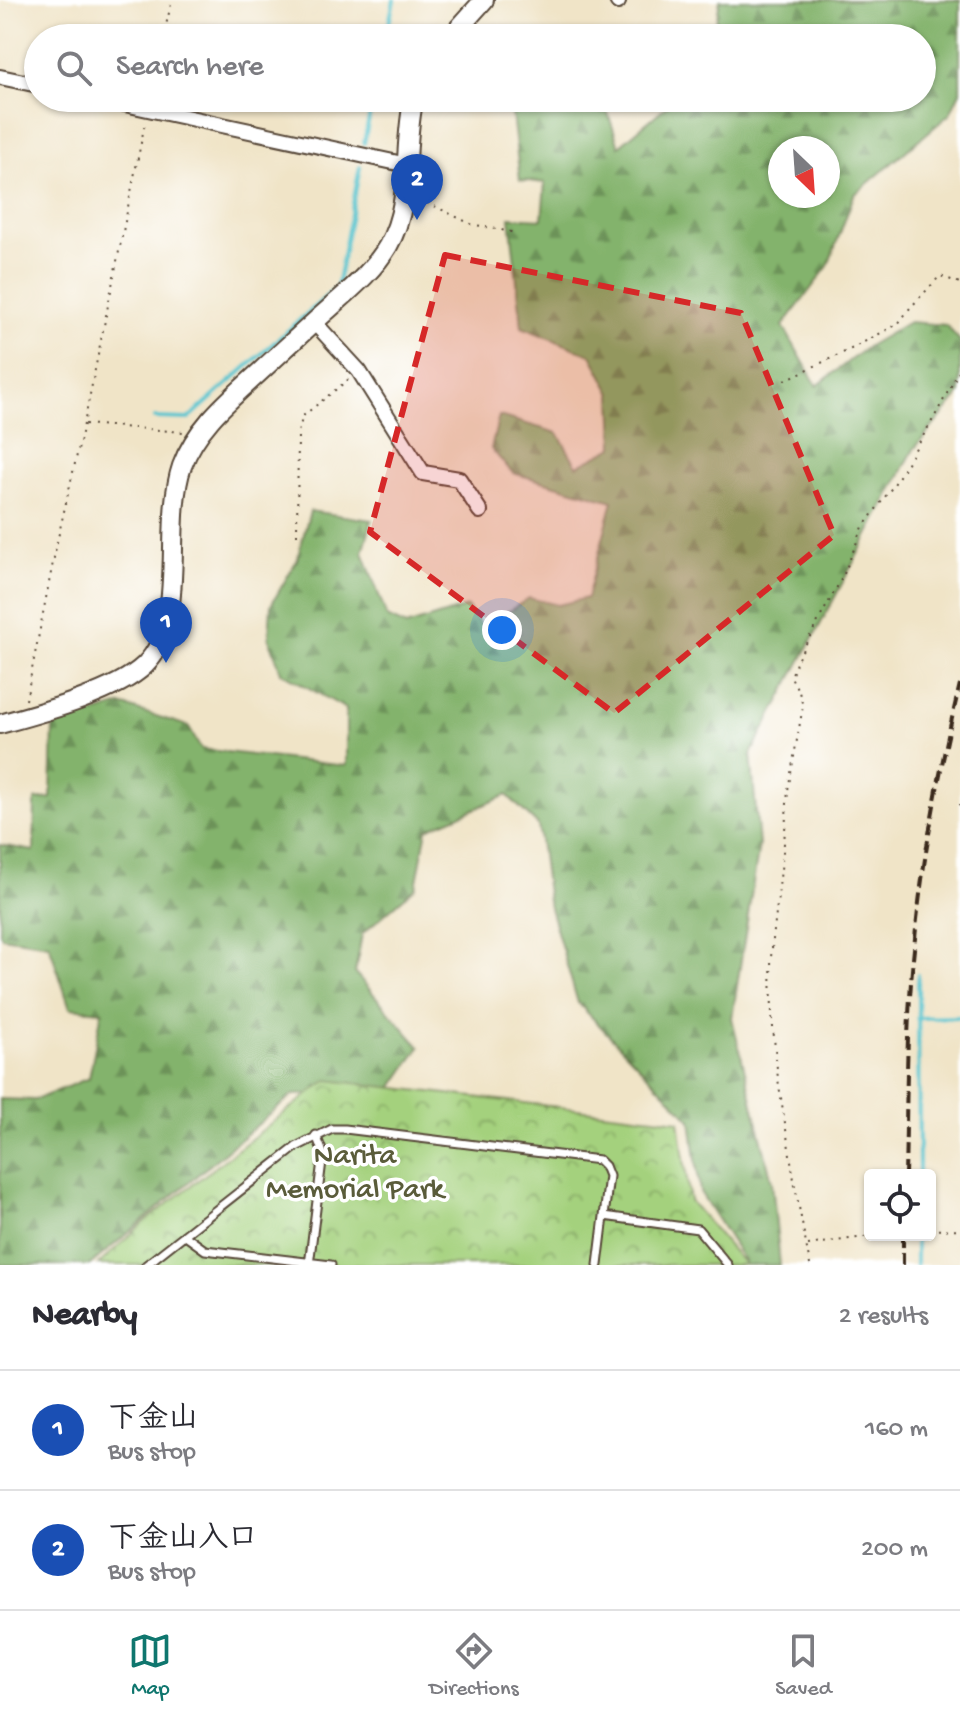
<!DOCTYPE html>
<html lang="en">
<head>
<meta charset="utf-8">
<style>
	body { margin:0; font-family:"Gochi Hand","Klee One",sans-serif; background:#f2f2f3; color:#2b2b33 }
	.controls { position:absolute; right:24px; bottom:24px; display:grid; overflow:hidden; border-radius:8px; box-shadow:0 2px 6px #0004 }
	.controls button { width:72px; height:72px; display:grid; place-items:center; padding:0; border:0; border-bottom:2px solid #e1e1e2; background:#fff; color:#2b2b33; font:40px sans-serif }
	.compass { position:absolute; left:768px; top:136px; width:72px; height:72px; border-radius:50%; background:#fff; box-shadow:0 2px 6px #0004; rotate:155deg }
	.you { position:absolute; left:502px; top:630px; width:28px; height:28px; margin:-20px; border:6px solid #fff; border-radius:50%; background:#1a73e8; box-shadow:0 0 0 12px #1a73e833 }
	.badge { display:grid; place-items:center; width:52px; height:52px; border-radius:50%; background:#0f766e; color:#fff; font-size:26px; font-weight:700 }
	.pin { position:absolute; translate:-50% -66px; filter:drop-shadow(0 2px 4px #0008) }
	.pin::after { content:''; position:absolute; top:42px; width:28px; height:24px; background:inherit; clip-path:polygon(0 0,100% 0,50% 100%) }
	.list { margin:0; padding:0; list-style:none }
	h2 { display:flex; justify-content:space-between; align-items:center; height:104px; margin:0; padding:0 32px; font-size:34px }
	h2 small { font-size:26px; font-weight:400; color:#7c7c81 }
	.list li { display:grid; grid-template-columns:52px 1fr auto; gap:24px; align-items:center; box-sizing:border-box; height:120px; padding:0 32px; border-top:2px solid #e1e1e2 }
	.list b { display:block; font-size:30px; white-space:nowrap }
	.list p { margin:0; font-size:26px; white-space:nowrap; color:#7c7c81 }
	.list em { font-size:26px; font-style:normal; color:#7c7c81 }
	.icon { flex:none; width:44px; height:44px; fill:none; stroke:currentColor; stroke-width:2; stroke-linecap:round; stroke-linejoin:round }
	.map { position:relative; flex:none; width:960px; height:1265px; overflow:hidden }
	.search { position:absolute; background:#fff; box-shadow:0 2px 6px #0004; left:24px; right:24px; top:24px; height:88px; display:flex; align-items:center; gap:20px; box-sizing:border-box; padding:0 28px; border-radius:44px; color:#7c7c81; font-size:30px }
	.sheet { height:344px; background:#fff }
	nav { display:flex; justify-content:space-around; align-items:center; box-sizing:border-box; height:112px; border-top:2px solid #e1e1e2; background:#fff; font-size:22px; color:#7c7c81 }
	nav a { display:grid; justify-items:center; gap:4px }
	nav .on { color:#0f766e }
	.map>svg:first-child { display:block }
	.forest { fill:url(#forest-firs); stroke:#5f6e45; stroke-width:2; fill-rule:evenodd }
	.park { fill:url(#park-crowns); stroke:#707e4e; stroke-width:2 }
	.lines { fill:none; stroke-linecap:round; stroke-linejoin:round }
	.stream { stroke:#58c5cf; stroke-width:4 }
	.service-casing { stroke:#564637; stroke-width:11 }
	.minor-casing { stroke:#564637; stroke-width:18 }
	.tertiary-casing { stroke:#564637; stroke-width:22 }
	.path { stroke:#564637; stroke-width:2; stroke-dasharray:2 6; stroke-linecap:butt }
	.service { stroke:#fff; stroke-width:7 }
	.minor { stroke:#fff; stroke-width:14 }
	.tertiary { stroke:#fff; stroke-width:18 }
	.rail { stroke:#3b2a1e; stroke-width:4; stroke-dasharray:12 6; stroke-linecap:butt }
	.marked { fill:#d62828; fill-opacity:0.2; stroke:#d62828; stroke-width:6; stroke-dasharray:16 10; stroke-linejoin:round }
	.labels { text-anchor:middle; dominant-baseline:central; stroke-width:7; stroke-linejoin:round; paint-order:stroke }
	.park-label { font-size:30px; fill:#5a5c3a; stroke:#fff }
</style>
</head>
<body>
<div class="map">
<svg width="960" height="1265" viewBox="0 0 960 1265">
	<defs>
		<pattern id="forest-firs" width="22" height="20" patternUnits="userSpaceOnUse" patternTransform="scale(2)"><rect width="22" height="20" fill="#83b36c"/><path d="M5 1l3.5 6h-7zM16 11l3.5 6h-7z" fill="#6c9258"/></pattern>
		<pattern id="park-crowns" width="20" height="18" patternUnits="userSpaceOnUse" patternTransform="scale(2)"><rect width="20" height="18" fill="#a4d17d"/><path d="M2 6a3 3 0 1 1 6 0M12 15a3 3 0 1 1 6 0" fill="none" stroke="#87aa66"/></pattern>
	</defs>
	<rect width="100%" height="100%" fill="#fff"/>
	<filter id="ink" filterUnits="userSpaceOnUse"><feTurbulence type="fractalNoise" baseFrequency=".0125" numOctaves="2"/><feDisplacementMap in="SourceGraphic" scale="16" xChannelSelector="R" yChannelSelector="G"/><feConvolveMatrix kernelMatrix="1 2 1 2 8 2 1 2 1" color-interpolation-filters="sRGB"/></filter>
	<filter id="wash" filterUnits="userSpaceOnUse"><feTurbulence type="fractalNoise" baseFrequency=".006" numOctaves="4" result="noise"/><feDisplacementMap in="SourceGraphic" scale="32" xChannelSelector="R" yChannelSelector="G"/><feGaussianBlur stdDeviation="1.8" result="paint"/><feColorMatrix in="noise" values="0 0 0 0 0 0 0 0 0 0 0 0 0 0 0 0 0 1.4 0 .05"/><feComposite in="paint" operator="in"/></filter>
	<g filter="url(#wash)">
		<rect width="100%" height="100%" fill="#f0e4c7"/>
		<!-- forest -->
		<path class="forest" d="M720,0H960V92L950,114L854,195L828,266L783,326L817,386L868,346L909,322L946,325L960,341V394L914,449L751,754L759,845L732,1018L772,1182L780,1265H744V1261L700,1192L691,1120L578,1003L548,901L538,825L507,795L427,829L416,887L362,934L355,973L420,1047L390,1091L293,1095L90,1265H0V1099L35,1100L89,1078L102,1011L70,1008L49,944L2,937L0,933V845L34,851L35,800L51,798L53,726L121,705L188,726L201,749L346,766V709L281,672L269,638L271,605L297,560L310,511L372,520L363,552L387,617L406,626L467,607L483,628L529,598L558,605L587,598L613,501L513,473L491,449L499,416L558,433L577,466L614,447L612,394L591,355L522,327L510,217L542,219L545,183L520,180L510,98H603L619,146L676,98H922V38H713ZM780,148H828V196H780Z"/>
		<!-- park -->
		<path class="park" d="M327,1080L679,1121L690,1201L745,1265H98L143,1223Z"/>
		<g class="lines">
			<!-- stream -->
			<path class="stream" d="M386,38L394,0
				M364,143L373,98
				M155,418L188,419L337,287L360,167
				M918,975L919,1175
				M917,1018L960,1017
				M916,1265V1239"/>
		</g>
	</g>
	<g filter="url(#ink)">
		<g class="lines">
			<defs>
				<path id="service" d="M604,1216L698,1229L728,1265
					M184,1235L205,1250L331,1265
					M146,1265L296,1147L332,1129H345L599,1160L605,1166L609,1176L598,1265
					M309,1265L323,1153L316,1135"/>
				<path id="minor" d="M617,0L618,2
					M0,77L38,85
					M97,98L398,163H407
					M314,322L359,371L423,473L459,479L480,511"/>
				<path id="tertiary" d="M450,38L484,0
					M0,724C40,713 116,693 145,665C189,621 162,524 182,466C197,425 232,398 263,369C285,349 307,328 330,308C350,290 374,270 388,246C414,200 402,147 414,98"/>
			</defs>
			<!-- service casing -->
			<use href="#service" class="service-casing"/>
			<!-- minor casing -->
			<use href="#minor" class="minor-casing"/>
			<!-- tertiary casing -->
			<use href="#tertiary" class="tertiary-casing"/>
			<!-- path -->
			<path class="path" d="M163,38L172,0
				M420,199L471,224L516,233
				M785,380L851,349L898,324L910,308L940,276L960,283
				M85,424L183,432
				M297,535L298,432L303,416L349,379
				M26,700L57,542L84,424L145,123
				M959,805H960
				M930,1230L960,1229
				M808,1245L878,1235
				M810,1265L795,1186L778,1079L772,1017L771,957L784,843L788,790L803,706L799,692L791,677L797,660L843,576L863,527L893,486L935,416L960,369"/>
			<!-- service -->
			<use href="#service" class="service"/>
			<!-- minor -->
			<use href="#minor" class="minor"/>
			<!-- tertiary -->
			<use href="#tertiary" class="tertiary"/>
			<!-- rail -->
			<path class="rail" d="M905,1175C907,1100 906,1024 914,949C922,860 939,771 960,684
				M903,1265V1235"/>
		</g>
	</g>
	<!-- marked area -->
	<path class="marked" d="M445,255L741,313L834,535L614,713L370,532Z"/>
	<g class="labels">
		<!-- park labels -->
		<g class="park-label">
			<text x="355" y="1157">Narita<tspan x="355" dy="34">Memorial Park</tspan></text>
		</g>
	</g>
</svg>
<div class="controls">
<button><svg class="icon" aria-label="locate" viewBox="0 0 24 24"><circle cx="12" cy="12" r="6"/><path d="M12 2v4M12 18v4M2 12h4M18 12h4"/></svg></button>
</div>
<svg class="compass" viewBox="-18 -18 36 36"><path d="M0-13l5 13h-10z" fill="#e53935"/><path d="M0 13l5-13h-10z" fill="#7c7c81"/></svg>
<div class="you"></div>
<div class="pin badge" style="left:166px;top:663px;background:#1a4fb4">1</div>
<div class="pin badge" style="left:417px;top:220px;background:#1a4fb4">2</div>
<div class="search"><svg class="icon" aria-label="search" viewBox="0 0 24 24"><circle cx="10" cy="10" r="6"/><path d="M15 15l6 6"/></svg>Search here</div>
</div>
<section class="sheet">
<h2>Nearby<small>2 results</small></h2>
<ul class="list">
<li><span class="badge" style="background:#1a4fb4">1</span><div><b>下金山</b><p>Bus stop</p></div><em>160 m</em></li>
<li><span class="badge" style="background:#1a4fb4">2</span><div><b>下金山入口</b><p>Bus stop</p></div><em>200 m</em></li>
</ul>
</section>
<nav>
<a class="on"><svg class="icon" aria-label="map" viewBox="0 0 24 24"><path d="M3 6l6-2 6 2 6-2v14l-6 2-6-2-6 2zM9 4v14M15 6v14"/></svg>Map</a>
<a><svg class="icon" aria-label="directions" viewBox="0 0 24 24"><path d="M12 3l9 9-9 9-9-9zM9 14v-3h6M13 9l2 2-2 2"/></svg>Directions</a>
<a><svg class="icon" aria-label="saved" viewBox="0 0 24 24"><path d="M7 4h10v16l-5-4-5 4z"/></svg>Saved</a>
</nav>
</body>
</html>
